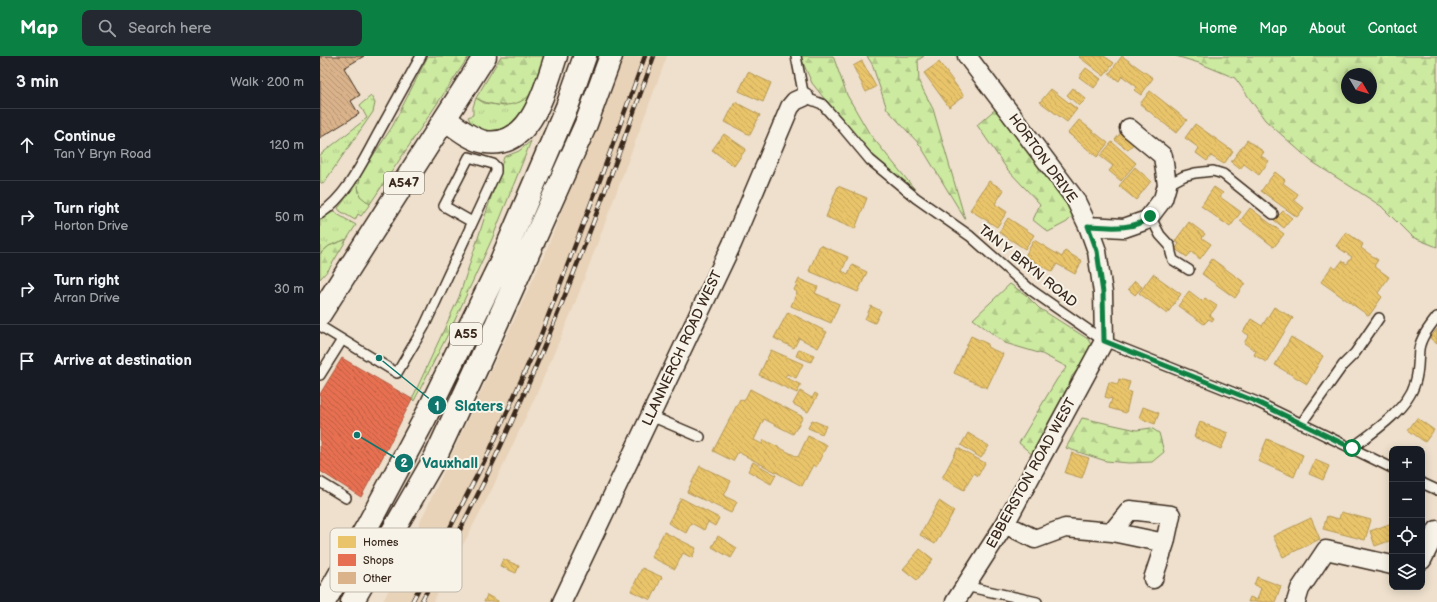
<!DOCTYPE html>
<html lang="en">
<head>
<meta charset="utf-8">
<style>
	body { margin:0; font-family:"Balsamiq Sans",sans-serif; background:#242831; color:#f1f3f6 }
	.controls { position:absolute; right:12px; bottom:12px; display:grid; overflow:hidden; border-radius:8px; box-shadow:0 2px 10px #0003 }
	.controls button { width:36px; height:36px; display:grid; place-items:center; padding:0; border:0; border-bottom:1px solid #363941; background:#171b24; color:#f1f3f6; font:20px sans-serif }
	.compass { position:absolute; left:1021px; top:12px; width:36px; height:36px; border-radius:50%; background:#171b24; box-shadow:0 2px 10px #0003; rotate:128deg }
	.stop { position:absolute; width:12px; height:12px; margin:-9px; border:3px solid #0b8043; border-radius:50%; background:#fff }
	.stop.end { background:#0b8043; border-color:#fff; box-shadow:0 1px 4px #0008 }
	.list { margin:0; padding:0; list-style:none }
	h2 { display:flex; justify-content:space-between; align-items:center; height:52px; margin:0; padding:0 16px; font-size:17px }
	h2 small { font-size:13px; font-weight:400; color:#9ea1a6 }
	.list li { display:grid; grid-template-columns:26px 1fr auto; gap:12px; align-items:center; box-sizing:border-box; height:72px; padding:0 16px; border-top:1px solid #363941 }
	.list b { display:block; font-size:15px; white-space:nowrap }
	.list p { margin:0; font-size:13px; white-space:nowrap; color:#9ea1a6 }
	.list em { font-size:13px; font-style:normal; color:#9ea1a6 }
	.icon { flex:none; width:22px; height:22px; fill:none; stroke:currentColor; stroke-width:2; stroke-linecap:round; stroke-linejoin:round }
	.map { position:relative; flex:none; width:1117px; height:546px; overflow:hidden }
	header { display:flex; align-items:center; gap:24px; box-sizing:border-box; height:56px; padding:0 20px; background:#0b8043; color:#fff }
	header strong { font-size:19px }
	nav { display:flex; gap:22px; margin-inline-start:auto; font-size:14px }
	.search { width:280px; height:36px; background:#242831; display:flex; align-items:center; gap:10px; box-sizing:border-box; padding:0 14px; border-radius:8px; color:#9ea1a6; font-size:15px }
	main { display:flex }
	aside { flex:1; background:#171b24 }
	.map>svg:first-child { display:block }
	.built { fill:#e8d2b8 }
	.grass { fill:url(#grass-tufts); stroke:#848a60 }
	.forest { fill:url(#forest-firs); stroke:#848a60; fill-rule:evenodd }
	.homes { fill:url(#homes-back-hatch); stroke:#b59653 }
	.shops { fill:url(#shops-back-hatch); stroke:#b35a42 }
	.building { fill:url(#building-back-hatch); stroke:#3b2a1e }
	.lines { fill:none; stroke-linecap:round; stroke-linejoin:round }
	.service-casing { stroke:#3b2a1e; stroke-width:12 }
	.minor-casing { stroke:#3b2a1e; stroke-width:21 }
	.primary-casing { stroke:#3b2a1e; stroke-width:25 }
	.trunk-casing { stroke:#3b2a1e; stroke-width:25 }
	.service { stroke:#f7f3e8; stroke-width:9 }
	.minor { stroke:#f7f3e8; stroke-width:18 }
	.primary { stroke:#f7f3e8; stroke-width:22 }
	.trunk { stroke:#f7f3e8; stroke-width:22 }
	.rail-casing { stroke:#3b2a1e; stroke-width:4.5 }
	.rail { stroke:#f7f3e8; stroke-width:3; stroke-dasharray:9; stroke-linecap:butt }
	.route { stroke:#0b8043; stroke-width:5 }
	.labels { text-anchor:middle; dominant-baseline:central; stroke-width:4; stroke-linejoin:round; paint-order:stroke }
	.shield { fill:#f7f3e8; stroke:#73665b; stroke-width:1 }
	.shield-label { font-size:13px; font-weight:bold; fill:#3b2a1e }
	.street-label { font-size:14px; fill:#3b2a1e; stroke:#f7f3e8 }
	.key { fill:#f7f3e8; stroke:#bfb7ab; stroke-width:1 }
	.key-label { font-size:11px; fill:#3b2a1e }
	.leader { fill:none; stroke:#0f766e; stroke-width:1.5 }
	.callout-dot { fill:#0f766e; stroke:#f7f3e8; stroke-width:1.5 }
	.mark-label { font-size:12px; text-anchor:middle; font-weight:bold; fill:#fff }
	.callout-label { font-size:15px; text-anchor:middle; font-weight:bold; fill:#0f766e; stroke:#f7f3e8; stroke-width:4; stroke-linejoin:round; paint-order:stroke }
</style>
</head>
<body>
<header>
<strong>Map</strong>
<div class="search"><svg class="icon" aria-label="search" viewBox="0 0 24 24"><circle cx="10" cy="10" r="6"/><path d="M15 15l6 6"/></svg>Search here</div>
<nav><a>Home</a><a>Map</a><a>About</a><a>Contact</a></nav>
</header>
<main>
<aside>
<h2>3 min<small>Walk · 200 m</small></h2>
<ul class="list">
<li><svg class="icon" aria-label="ahead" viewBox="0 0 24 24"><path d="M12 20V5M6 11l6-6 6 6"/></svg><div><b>Continue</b><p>Tan Y Bryn Road</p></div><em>120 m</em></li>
<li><svg class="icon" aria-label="right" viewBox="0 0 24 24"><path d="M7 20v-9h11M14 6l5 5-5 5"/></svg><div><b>Turn right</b><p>Horton Drive</p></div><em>50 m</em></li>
<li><svg class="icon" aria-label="right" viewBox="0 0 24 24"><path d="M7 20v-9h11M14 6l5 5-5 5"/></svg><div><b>Turn right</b><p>Arran Drive</p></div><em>30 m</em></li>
<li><svg class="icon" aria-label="arrive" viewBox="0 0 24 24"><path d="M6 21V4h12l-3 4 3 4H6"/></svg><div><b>Arrive at destination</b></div></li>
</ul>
</aside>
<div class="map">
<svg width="1117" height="546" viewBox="0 0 1117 546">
	<defs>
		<pattern id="grass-tufts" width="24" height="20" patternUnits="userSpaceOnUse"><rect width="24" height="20" fill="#cdeaa1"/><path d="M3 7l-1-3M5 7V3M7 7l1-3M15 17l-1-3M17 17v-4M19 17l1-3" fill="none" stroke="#b1c98a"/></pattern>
		<pattern id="forest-firs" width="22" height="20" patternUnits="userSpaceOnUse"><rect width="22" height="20" fill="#cdeaa1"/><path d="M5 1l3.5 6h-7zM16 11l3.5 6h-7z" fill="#b1c98a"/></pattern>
		<pattern id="homes-back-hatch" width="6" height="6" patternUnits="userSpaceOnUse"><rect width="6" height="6" fill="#e9c46a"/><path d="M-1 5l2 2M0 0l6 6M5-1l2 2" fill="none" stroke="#c9a95b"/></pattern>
		<pattern id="shops-back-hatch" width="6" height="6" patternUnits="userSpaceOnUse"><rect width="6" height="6" fill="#e76f51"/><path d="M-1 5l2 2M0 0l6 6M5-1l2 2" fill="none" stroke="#bc5b43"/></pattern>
		<pattern id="building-back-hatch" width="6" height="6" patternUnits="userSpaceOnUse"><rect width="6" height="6" fill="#dab38b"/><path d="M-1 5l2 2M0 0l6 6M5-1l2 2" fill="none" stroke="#b29271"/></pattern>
	</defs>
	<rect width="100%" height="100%" fill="#eee0cc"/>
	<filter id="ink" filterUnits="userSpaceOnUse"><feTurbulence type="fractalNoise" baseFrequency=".025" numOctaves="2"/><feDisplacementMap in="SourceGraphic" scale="8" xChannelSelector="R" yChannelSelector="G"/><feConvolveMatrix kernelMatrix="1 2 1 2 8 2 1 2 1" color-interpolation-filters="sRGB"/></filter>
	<g filter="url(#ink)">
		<!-- built -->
		<path class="built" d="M301,0H347L254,250L216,339L172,433L113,546H63L225,198Z"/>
		<!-- grass -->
		<path class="grass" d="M212,35L205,58L185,74L169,77L156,71L151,67L148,61L153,59V51L156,42L164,47L184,50Z
			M51,40L55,47L53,56L3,128L0,126V99L47,62L40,49Z
			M41,118C38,134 37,138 50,148L41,160L38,158L35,164L20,155L18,152L23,146Z
			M15,155L17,158L36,169L27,183L9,190L0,198V163Z"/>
		<!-- forest -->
		<path class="forest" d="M108,0H149L50,148L40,140L38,131L41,118L72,71Z
			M181,0H227C222,11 219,25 213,35C201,53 173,52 156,42Z
			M480,0H513L527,39L549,77L601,141L555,101L514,55L492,27Z
			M547,0H604L598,4L599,26L613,53L645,163L600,89L567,53L552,8Z
			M856,0H1117V191L1092,181L1061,150L991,105L945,64L915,22L879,7ZM1027,18H1051V42H1027Z
			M679,50L757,155L747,166L728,176L713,164L720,148L687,113L657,69Z
			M211,85L172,183L134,266L94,345L92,343L139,241L184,101L199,95Z
			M27,183L9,213L0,223V198L9,190Z
			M690,228L706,239L719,252L768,283L772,291L767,303L752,320L749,329L724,375L714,400L699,387L737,323L747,311L722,298L685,287L653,263Z
			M762,362L817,374L831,372L839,377L844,396L832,406L809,407L786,405L746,392Z"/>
		<!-- homes -->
		<path class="homes" d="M760,0H784L794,7L784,20L759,1Z
			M802,0L833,22L821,39L814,34L817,31L802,20L799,25L789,18Z
			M542,5L556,31L546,36L533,10Z
			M619,6L644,40L629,51L604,17Z
			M766,12L781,23L774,32L759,21Z
			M428,16L451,27L443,46L419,35Z
			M753,32L766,43L759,50L747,39Z
			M731,33L757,53L747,66L720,46Z
			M830,35L867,64L856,77L820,48Z
			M415,46L440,59L430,79L405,66Z
			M759,64L788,87L777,101L748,77Z
			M875,68L913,95L904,108L891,100L887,105L876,97L879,92L865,82Z
			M802,75L815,86L808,94L795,84Z
			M404,78L426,93L414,110L392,94Z
			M927,84L944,96L941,100L949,105L939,119L924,108L920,113L911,106Z
			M792,86L816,107L801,125L789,115L793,110L780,100Z
			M815,111L831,125L816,144L799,130Z
			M955,116L965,124L963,127L978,138L974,144L984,152L977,161L941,135Z
			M669,125L684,134L675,148L687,156L677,171L650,154Z
			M518,130L547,142L535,173L506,161Z
			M894,131L903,137L900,141L921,156L910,171L881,150Z
			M930,152L964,178L954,191L920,165Z
			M963,155L972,162L964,172L954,164Z
			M688,162L714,179L705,193L679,176Z
			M869,166L885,178L882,182L891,188L880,203L871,196L867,201L855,193L859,188L855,185Z
			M1026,176L1043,188L1041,192L1058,204L1054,210L1069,221L1058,237L1062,241L1049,260L1001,226L1012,210L1016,213L1022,205L1027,208L1032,201L1016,190Z
			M714,184L742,201L745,195L762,205L755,218L737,208L732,216L705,200Z
			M500,189L528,201L522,215L528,218L532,209L547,216L538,236L489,215Z
			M892,203L925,227L915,242L882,218Z
			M833,218L861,238L847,258L819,237Z
			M479,223L498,231L495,237L519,248L511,267L471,250L477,236L474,234Z
			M815,225L822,231L815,239L808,233Z
			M869,235L882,245L885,242L897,250L890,259L894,262L892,265L889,263L884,268L858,250Z
			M551,250L561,255L555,267L545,263Z
			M954,251L973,262L946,306L934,299L936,295L924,287L929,279L923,276L931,263L942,270Z
			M468,256L507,276L498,292L479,282L474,292L454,282Z
			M1117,273V288L1110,282Z
			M651,280L668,288L667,291L683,298L667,332L634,317Z
			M971,281L1003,300L987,328L955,309Z
			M479,293L494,299L491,306L476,300Z
			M451,294L483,308L476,322L467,318L465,321L481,329L477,337L439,319Z
			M799,323L810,326L807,335L811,336L806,357L789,352L792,343L785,341L789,326L798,328Z
			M430,333L483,361L473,378L444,363L434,384L442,388L444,384L478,401L488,380L507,389L496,411L493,409L482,430L418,396L413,405L393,395L420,343L424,345Z
			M480,335L492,342L495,337L498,339L488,356L473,348Z
			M823,351L839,357L835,368L819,362Z
			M1097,362L1114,374L1105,386L1088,374Z
			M492,364L506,370L502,378L488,372Z
			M880,366L908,377L901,393L874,381Z
			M648,377L669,390L661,402L641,389Z
			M947,383L983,399L974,421L938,405Z
			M638,392L665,407L658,420L654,417L644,434L622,422Z
			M752,397L769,402L762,422L745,417Z
			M995,404L1009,410L1003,424L989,418Z
			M433,406L456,419L451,428L428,415Z
			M380,410L411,425L404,440L417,446L411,457L367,436Z
			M361,442L399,462L395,470L388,466L384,474L371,467L366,477L348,467Z
			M619,445L634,455L615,488L600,479Z
			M1021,456L1051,464L1045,484L1003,473L1007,460L1019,463Z
			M991,462L1000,483L963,501L953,480Z
			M1072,467V484L1055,490L1050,475Z
			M344,476L376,492L372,502L363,497L355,513L331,501Z
			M398,480L417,492L411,502L392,491Z
			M600,493L613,503L597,524L583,513Z
			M183,503L199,510L196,517L180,510Z
			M322,512L342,521L331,544L311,535Z
			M937,521L961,530L955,546H928L930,541L937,544L941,532L934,529Z
			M167,539L178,545V546H164Z"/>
		<!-- shops -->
		<path class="shops" d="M22,302L92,343L68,391L41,441L0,415V338Z"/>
		<!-- building -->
		<path class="building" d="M0,0H44L24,12L40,39L31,45L39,58L0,82Z"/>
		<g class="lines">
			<defs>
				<path id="service" d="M476,0L484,41L502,48L519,67L550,104L596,142L650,180L711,234L784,285L937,346L1072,412
					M847,129L864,120L875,117L893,115L903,118L953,158
					M0,158C28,139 43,105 59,76C73,51 87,25 101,0
					M830,160L840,179L850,190L851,197L853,204L869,214
					M0,270L77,317L104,271L176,116V111L173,108L149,101L124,150L152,166
					M0,319L22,284
					M331,360L380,381
					M981,368L1023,309L1035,297L1059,262
					M1032,392C1052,377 1088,353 1095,327C1099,315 1098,304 1099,293C1101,281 1110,270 1117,261
					M0,426L26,442
					M1102,427L1117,434
					M645,530L717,546"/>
				<path id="minor" d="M768,170L804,172L827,164L843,143L847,129L843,100L809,72
					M685,468L715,483L745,472L792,476
					M1102,504L1117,474
					M833,523L845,487L851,459L810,454L792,476L845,487
					M242,546L412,188L470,51L475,45L484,41
					M635,546L685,468L784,285L783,237L777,195L768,170L755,143L647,0
					M976,546L980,533L1006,494L1072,509"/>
				<path id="primary" d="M0,258L165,0"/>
				<path id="trunk" d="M125,63C136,71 150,83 165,86C211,93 225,33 236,0
					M4,546L48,469L105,362L178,212L247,51L265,0
					M32,546L115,402L159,307L266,68L291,0"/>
			</defs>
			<!-- service casing -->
			<use href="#service" class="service-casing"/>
			<!-- minor casing -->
			<use href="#minor" class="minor-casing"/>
			<!-- primary casing -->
			<use href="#primary" class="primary-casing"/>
			<!-- trunk casing -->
			<use href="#trunk" class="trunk-casing"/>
			<!-- service -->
			<use href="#service" class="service"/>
			<!-- minor -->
			<use href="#minor" class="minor"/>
			<!-- primary -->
			<use href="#primary" class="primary"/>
			<!-- trunk -->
			<use href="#trunk" class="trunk"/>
			<defs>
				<path id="rail" d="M92,546L171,392L219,284L281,121L325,0
					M101,546C128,498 154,448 177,398C237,269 286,134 334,0"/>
			</defs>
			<!-- rail casing -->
			<use href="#rail" class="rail-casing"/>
			<!-- rail -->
			<use href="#rail" class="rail"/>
		</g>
	</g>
	<g class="lines" filter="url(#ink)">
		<!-- route -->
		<path class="route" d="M830,160C817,175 785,171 768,170L777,195L783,237L784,285L937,346L1032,392"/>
	</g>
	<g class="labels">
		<!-- shield labels -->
		<g class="shield">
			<rect x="64" y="116" width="40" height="22" rx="3"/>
			<rect x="130" y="267" width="32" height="22" rx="3"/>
		</g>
		<g class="shield-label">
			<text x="84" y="127">A547</text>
			<text x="146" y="278">A55</text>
		</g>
		<!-- street labels -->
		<g class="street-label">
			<text transform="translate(723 102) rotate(54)">HORTON DRIVE</text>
			<text transform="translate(708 210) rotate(39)">TAN Y BRYN ROAD</text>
			<text transform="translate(362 292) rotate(-65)">LLANNERCH ROAD WEST</text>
			<text transform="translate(711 417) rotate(-61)">EBBERSTON ROAD WEST</text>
		</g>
	</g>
	<!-- legend -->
	<rect x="10" y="472" width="132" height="64" rx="6" class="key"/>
	<rect x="18" y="480" width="18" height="12" fill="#e9c46a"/>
	<rect x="18" y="498" width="18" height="12" fill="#e76f51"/>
	<rect x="18" y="516" width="18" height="12" fill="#dab38b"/>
	<g class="key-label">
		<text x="43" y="490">Homes</text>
		<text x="43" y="508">Shops</text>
		<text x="43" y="526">Other</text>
	</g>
	<!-- callouts -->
	<path class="leader" d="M59 302L117 349M37 379L84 407"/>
	<g class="callout-dot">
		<circle cx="59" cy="302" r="4"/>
		<circle cx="37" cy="379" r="4"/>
		<circle cx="117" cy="349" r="10"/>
		<circle cx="84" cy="407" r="10"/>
	</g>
	<g class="mark-label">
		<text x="117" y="354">1</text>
		<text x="84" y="411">2</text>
	</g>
	<g class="callout-label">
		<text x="159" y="355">Slaters</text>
		<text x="130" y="412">Vauxhall</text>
	</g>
</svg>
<div class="controls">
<button>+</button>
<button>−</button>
<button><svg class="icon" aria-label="locate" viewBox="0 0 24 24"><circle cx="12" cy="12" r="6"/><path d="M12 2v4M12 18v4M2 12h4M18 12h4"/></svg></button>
<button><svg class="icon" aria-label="layers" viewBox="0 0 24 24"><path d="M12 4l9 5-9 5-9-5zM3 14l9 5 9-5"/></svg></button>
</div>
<svg class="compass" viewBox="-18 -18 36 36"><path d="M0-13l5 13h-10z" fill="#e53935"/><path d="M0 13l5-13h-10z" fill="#9ea1a6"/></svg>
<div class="stop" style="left:1032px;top:392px"></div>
<div class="stop end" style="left:830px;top:160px"></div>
</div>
</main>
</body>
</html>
